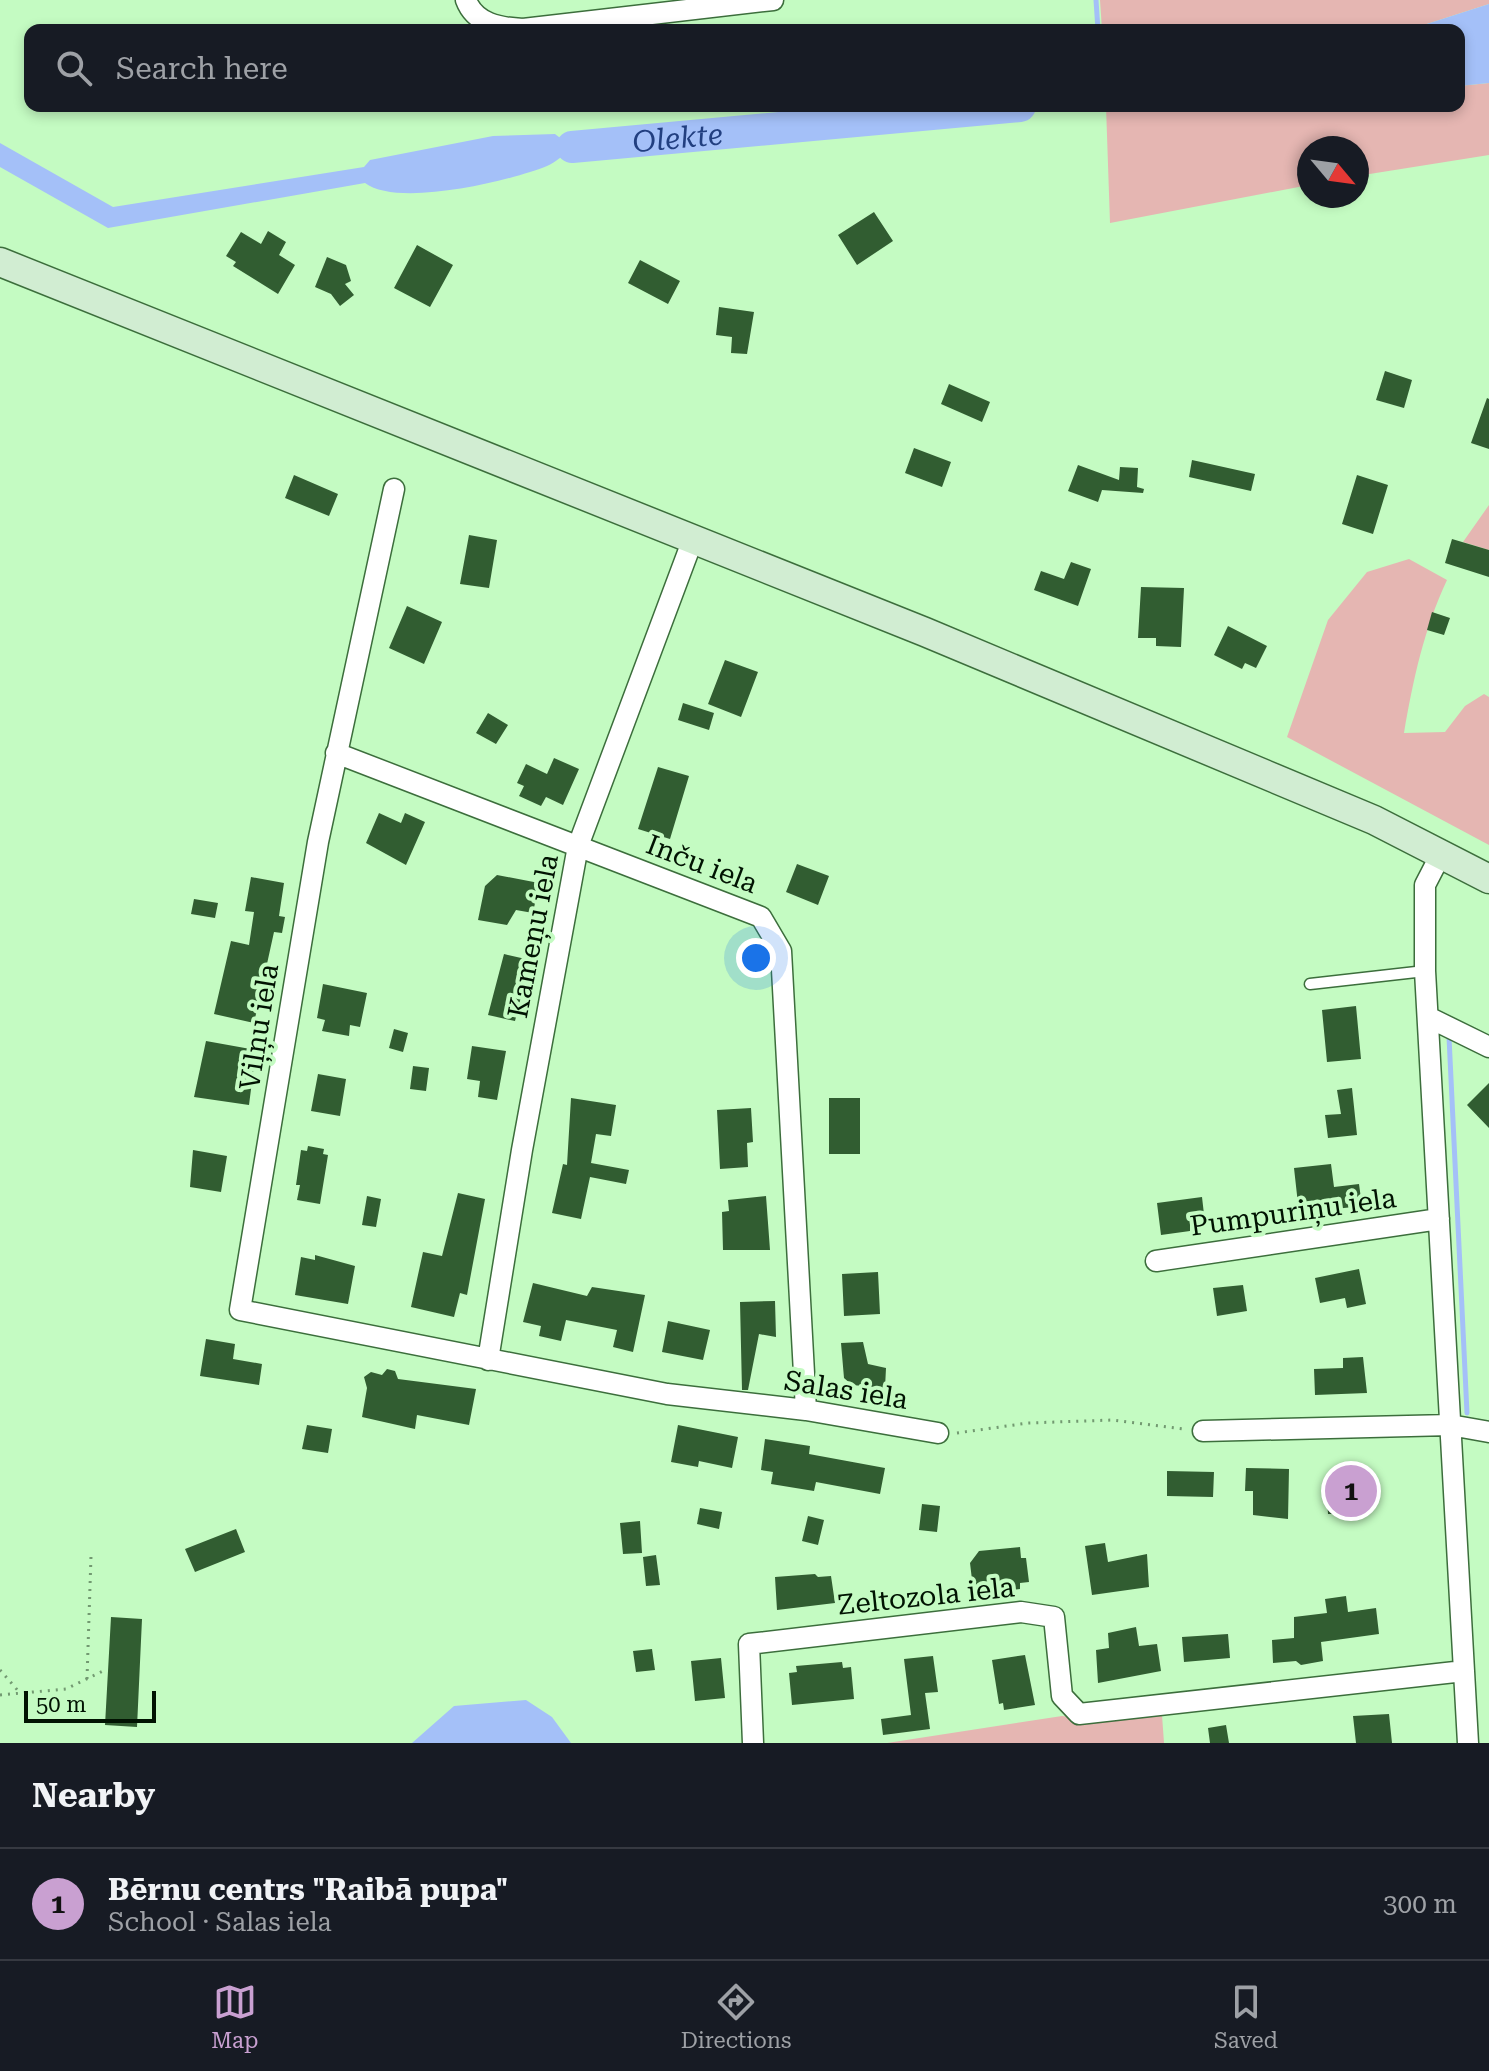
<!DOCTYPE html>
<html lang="en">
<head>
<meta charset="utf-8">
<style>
	body { margin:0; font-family:"Roboto Serif",serif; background:#20242c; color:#f1f3f6 }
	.compass { position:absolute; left:1297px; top:136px; width:72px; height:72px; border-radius:50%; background:#171b24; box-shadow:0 4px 12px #0003; rotate:119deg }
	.scale { position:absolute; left:24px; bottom:20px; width:132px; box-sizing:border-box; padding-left:8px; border:4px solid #011302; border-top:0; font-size:22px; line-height:28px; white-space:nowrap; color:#011302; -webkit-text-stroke:6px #c4fbc2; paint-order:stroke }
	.you { position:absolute; left:756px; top:958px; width:28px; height:28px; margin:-20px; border:6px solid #fff; border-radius:50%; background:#1a73e8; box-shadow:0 0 0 12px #1a73e833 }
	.badge { display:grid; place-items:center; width:52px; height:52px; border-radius:50%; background:#c9a0d1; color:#111; font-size:26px; font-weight:700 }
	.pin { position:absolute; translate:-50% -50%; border:4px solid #fff; box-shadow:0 2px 8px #0006 }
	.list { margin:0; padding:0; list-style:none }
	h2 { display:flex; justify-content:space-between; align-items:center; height:104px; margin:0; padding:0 32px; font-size:34px }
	h2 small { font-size:26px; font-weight:400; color:#9ea1a6 }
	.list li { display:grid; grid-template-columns:52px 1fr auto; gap:24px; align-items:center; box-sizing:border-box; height:112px; padding:0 32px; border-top:2px solid #363941 }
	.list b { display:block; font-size:30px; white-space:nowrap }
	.list p { margin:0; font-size:26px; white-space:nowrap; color:#9ea1a6 }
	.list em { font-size:26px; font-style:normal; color:#9ea1a6 }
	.icon { flex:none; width:44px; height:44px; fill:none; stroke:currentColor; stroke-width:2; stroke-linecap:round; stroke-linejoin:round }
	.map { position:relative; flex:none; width:1489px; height:1743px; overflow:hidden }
	.search { position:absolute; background:#171b24; box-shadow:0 4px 12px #0003; left:24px; right:24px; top:24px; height:88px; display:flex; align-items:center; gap:20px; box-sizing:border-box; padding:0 28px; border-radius:16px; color:#9ea1a6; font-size:30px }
	.sheet { height:216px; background:#171b24 }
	nav { display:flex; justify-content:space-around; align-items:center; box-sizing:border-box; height:112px; border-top:2px solid #363941; background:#171b24; font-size:22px; color:#9ea1a6 }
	nav a { display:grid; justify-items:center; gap:4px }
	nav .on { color:#c9a0d1 }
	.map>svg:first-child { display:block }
	.green { fill:#e5b6b2 }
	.water { fill:#a4c0f8 }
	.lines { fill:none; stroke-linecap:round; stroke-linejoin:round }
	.stream { stroke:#a4c0f8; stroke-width:5 }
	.river { stroke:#a4c0f8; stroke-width:32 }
	.building { fill:#315d31 }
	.service-casing { stroke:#3c6e3c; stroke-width:13 }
	.minor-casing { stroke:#3c6e3c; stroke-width:23 }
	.secondary-casing { stroke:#3c6e3c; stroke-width:31 }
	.path { stroke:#729971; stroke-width:3; stroke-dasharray:2 6; stroke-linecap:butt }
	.service { stroke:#fff; stroke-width:10 }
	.minor { stroke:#fff; stroke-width:20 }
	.secondary { stroke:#d1edd2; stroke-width:28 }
	.labels { text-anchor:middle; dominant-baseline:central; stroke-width:8; stroke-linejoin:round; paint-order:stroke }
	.street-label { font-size:28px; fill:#011302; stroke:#c4fbc2 }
	.water-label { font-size:30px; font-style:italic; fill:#223f80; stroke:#c4fbc2 }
</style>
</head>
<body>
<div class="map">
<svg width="1489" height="1743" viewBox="0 0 1489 1743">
	<rect width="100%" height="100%" fill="#c4fbc2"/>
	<!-- green -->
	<path class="green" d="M1100,0H1489V4L1408,30H1102Z
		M1489,83V155L1357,176V148H1309V185L1110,223L1106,106H1459V86Z
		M1489,505V550L1463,542Z
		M1409,559L1447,580C1424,629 1413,680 1404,733L1445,732L1465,706L1484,694L1489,697V845L1287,737L1328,620L1367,572Z
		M1162,1715L1164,1743H887L1062,1716L1090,1720Z"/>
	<!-- water -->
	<path class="water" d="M1489,4V83L1459,86V30H1408Z
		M555,134L572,147C564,154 557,162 547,166C510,181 398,208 365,183L108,228L0,167V143L113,207L364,167L370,160L493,136Z
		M526,1700L552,1717L571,1743H412L454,1706Z"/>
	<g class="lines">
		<!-- stream -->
		<path class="stream" d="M1096,0L1098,30
			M1449,1037L1467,1413"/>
		<!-- river -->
		<path class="river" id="s1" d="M572,147L1020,106"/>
	</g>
	<!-- building -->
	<path class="building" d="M874,212L893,241L857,265L838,235Z
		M268,231L286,242L279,255L295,265L278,294L233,266L236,262L226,256L241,232L261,244Z
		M417,245L453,265L430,307L394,288Z
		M327,257L346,265L351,281L345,284L354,295L340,306L331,294L315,287Z
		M640,260L680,281L668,304L628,283Z
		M719,307L754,312L747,354L731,353L732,337L716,335Z
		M1385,371L1412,380L1404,408L1376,400Z
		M949,384L990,402L982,422L941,404Z
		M1487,398L1489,399V449L1471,443Z
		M914,448L951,462L942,487L905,473Z
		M1192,460L1255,474L1251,491L1189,477Z
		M1078,465L1119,480L1120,467L1138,468L1137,487L1144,489L1143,493L1102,490L1098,502L1068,491Z
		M294,475L338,494L329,516L285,498Z
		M1357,475L1388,485L1373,534L1342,524Z
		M469,535L497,540L489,588L460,584Z
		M1452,539L1489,550V577L1445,563Z
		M1071,562L1091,569L1078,606L1034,590L1041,571L1064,579Z
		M1141,587L1184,588L1181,647L1156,646V638H1138Z
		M407,606L442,622L424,664L389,648Z
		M1432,612L1450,618L1444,635L1427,630Z
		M1228,626L1267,646L1256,668L1245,663L1242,669L1214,655Z
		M725,660L758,672L741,717L708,704Z
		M683,703L714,713L709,730L678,720Z
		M488,713L508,725L496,744L476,733Z
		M554,758L579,769L563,805L546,797L541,806L519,796L524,786L517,783L526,764L547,774Z
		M658,767L689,776L670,839L638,829Z
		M379,813L401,823L405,813L425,822L406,865L366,843Z
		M797,864L829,876L818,905L786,892Z
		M497,875L539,883L533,913L516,910L507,925L478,920L485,886Z
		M251,877L284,883L279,916L285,917L282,933L274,932L254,1023L214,1014L231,941L249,945L254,912L245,911Z
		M194,899L218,903L215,918L191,914Z
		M504,954L530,960L515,1021L488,1015Z
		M323,984L367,993L360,1027L350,1025L349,1036L322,1031L325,1020L317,1018Z
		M1356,1006L1361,1059L1327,1062L1322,1010Z
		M394,1029L408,1033L403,1052L389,1048Z
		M206,1041L256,1050L249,1105L194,1097Z
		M472,1046L506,1051L497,1100L478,1097L480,1081L467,1079Z
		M413,1066L429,1068L426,1091L410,1089Z
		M318,1074L346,1079L340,1116L311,1111Z
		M1489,1083V1128L1467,1105Z
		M1352,1088L1357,1135L1328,1138L1325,1115L1341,1114L1337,1090Z
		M571,1098L616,1105L611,1136L596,1134L591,1163L629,1170L626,1184L590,1177L581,1219L552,1213L563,1164L567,1165Z
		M829,1098H860V1154H829Z
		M751,1108L753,1142L747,1143L748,1167L720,1169L717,1110Z
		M308,1146L324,1149L323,1154L328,1155L320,1204L297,1200L300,1185H296L301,1150L307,1151Z
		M193,1150L227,1156L221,1192L190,1187Z
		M1331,1164L1334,1187L1359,1184L1362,1206L1299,1213L1294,1168Z
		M458,1193L485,1199L467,1295L460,1293L454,1317L411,1307L423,1252L442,1256Z
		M367,1196L381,1199L376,1227L362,1225Z
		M766,1196L770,1250H723L722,1212L729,1211L728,1200Z
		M1202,1197L1205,1223L1190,1225V1231L1161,1235L1157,1203Z
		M315,1255L355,1266L348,1304L295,1295L301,1257L315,1260Z
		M1359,1269L1366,1304L1347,1308L1345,1298L1320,1303L1315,1278Z
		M878,1272L880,1314L844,1316L842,1274Z
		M533,1283L587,1296L592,1287L645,1295L633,1352L613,1347L617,1330L566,1320L561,1341L539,1336L541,1326L523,1322Z
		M1243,1285L1247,1311L1217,1316L1213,1288Z
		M775,1301L776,1337L759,1334L748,1390H742L740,1302Z
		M668,1321L710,1330L703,1360L662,1352Z
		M206,1339L235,1344L233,1359L262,1364L259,1385L200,1376Z
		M863,1342L868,1364L886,1368L885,1388L852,1385L844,1378L841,1343Z
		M1363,1357L1367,1393L1315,1395L1314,1369L1343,1368V1358Z
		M387,1369L395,1371L398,1379L476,1389L469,1425L417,1415L415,1429L362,1417L367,1388L364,1377L371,1372L382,1375Z
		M307,1425L332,1429L328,1453L302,1449Z
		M678,1425L738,1437L732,1468L699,1461L698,1467L671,1462Z
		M765,1439L810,1446L809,1454L885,1468L880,1494L816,1482L814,1491L771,1484L773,1472L761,1470Z
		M1246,1468L1289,1469L1288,1519L1253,1515V1491H1245Z
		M1167,1471L1214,1472L1213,1497L1167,1496Z
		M1374,1475L1375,1502L1347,1503V1514H1328L1326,1477Z
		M922,1504L940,1506L937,1532L919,1530Z
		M700,1508L722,1512L719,1529L697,1524Z
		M808,1516L824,1520L818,1545L802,1541Z
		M640,1521L642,1553L623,1554L620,1523Z
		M236,1529L245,1552L195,1572L185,1549Z
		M1105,1543L1108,1562L1147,1554L1149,1587L1092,1595L1085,1546Z
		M1020,1547L1021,1558H1026L1029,1582L1020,1583V1589L981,1593L980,1588H973L970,1563L979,1551Z
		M656,1555L660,1585L646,1586L643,1557Z
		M815,1574L818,1577L831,1576L835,1603L777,1610L775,1577Z
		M1346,1596L1348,1612L1376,1608L1379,1634L1321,1642L1323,1661L1301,1665L1296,1661L1273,1663L1272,1640L1294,1638V1617L1327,1613L1325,1599Z
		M111,1617L142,1619L137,1727L105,1725Z
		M1136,1627L1139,1646L1157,1644L1161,1671L1098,1683L1096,1650L1109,1648L1108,1633Z
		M1228,1634L1230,1658L1184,1662L1182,1637Z
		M652,1649L655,1670L636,1672L633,1651Z
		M1025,1655L1035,1705L1004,1710L1003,1703L999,1704L992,1660Z
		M933,1656L938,1692L925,1693L930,1729L883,1735L881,1719L911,1715L904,1659Z
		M721,1658L725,1698L695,1701L691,1661Z
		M842,1662L843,1668L851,1667L854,1699L792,1705L789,1673L797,1672L796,1666Z
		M1389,1714L1392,1743H1356L1353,1716Z
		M1226,1725L1229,1743H1210L1208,1728Z"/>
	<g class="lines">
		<defs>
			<path id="service" d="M1310,984L1425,971"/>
			<path id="minor" d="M466,0C475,24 500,28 523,29L773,0
				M394,489L318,842L240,1310L667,1394L806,1410L938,1433
				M336,753L761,917L781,951L806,1410
				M1441,854L1425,885V971L1468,1743
				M1428,1017L1489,1047
				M1156,1261L1439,1219
				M488,1360L522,1150L578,846L693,539
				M1203,1431L1450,1425L1489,1432
				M753,1743L749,1644L1021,1612L1054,1617L1062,1696L1079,1714L1464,1671"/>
			<path id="secondary" d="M0,262L925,632L1374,820L1489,879"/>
		</defs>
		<!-- service casing -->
		<use href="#service" class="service-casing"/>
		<!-- minor casing -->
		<use href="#minor" class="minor-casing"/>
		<!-- secondary casing -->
		<use href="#secondary" class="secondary-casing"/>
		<!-- path -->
		<path class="path" d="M957,1433L1028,1423L1112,1420L1184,1429
			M0,1670L20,1693
			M87,1679L91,1556
			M0,1695L66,1689L103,1671"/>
		<!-- service -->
		<use href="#service" class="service"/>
		<!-- minor -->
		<use href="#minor" class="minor"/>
		<!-- secondary -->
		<use href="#secondary" class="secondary"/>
	</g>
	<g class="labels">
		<!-- street labels -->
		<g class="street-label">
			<text transform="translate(702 864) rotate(21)">Inču iela</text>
			<text transform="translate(533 936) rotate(-79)">Kameņu iela</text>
			<text transform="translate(259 1027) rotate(-81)">Viļņu iela</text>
			<text transform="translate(1293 1212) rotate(-8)">Pumpuriņu iela</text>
			<text transform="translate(846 1390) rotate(9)">Salas iela</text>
			<text transform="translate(926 1596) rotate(-6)">Zeltozola iela</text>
		</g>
		<!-- water labels -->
		<g class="water-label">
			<text stroke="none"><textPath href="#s1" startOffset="106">Olekte</textPath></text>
		</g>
	</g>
</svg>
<svg class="compass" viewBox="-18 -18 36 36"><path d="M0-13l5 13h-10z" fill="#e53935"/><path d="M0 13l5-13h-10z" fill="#9ea1a6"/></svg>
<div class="scale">50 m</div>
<div class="you"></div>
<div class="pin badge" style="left:1351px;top:1491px">1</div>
<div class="search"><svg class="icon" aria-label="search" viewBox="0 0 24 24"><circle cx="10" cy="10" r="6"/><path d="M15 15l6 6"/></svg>Search here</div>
</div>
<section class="sheet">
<h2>Nearby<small></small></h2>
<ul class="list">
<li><span class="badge">1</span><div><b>Bērnu centrs &quot;Raibā pupa&quot;</b><p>School · Salas iela</p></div><em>300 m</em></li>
</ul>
</section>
<nav>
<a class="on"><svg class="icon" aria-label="map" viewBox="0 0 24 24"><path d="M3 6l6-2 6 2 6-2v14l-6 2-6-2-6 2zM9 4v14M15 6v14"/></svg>Map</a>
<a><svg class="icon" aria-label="directions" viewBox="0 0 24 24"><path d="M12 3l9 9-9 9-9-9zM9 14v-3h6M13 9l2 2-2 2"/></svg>Directions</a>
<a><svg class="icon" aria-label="saved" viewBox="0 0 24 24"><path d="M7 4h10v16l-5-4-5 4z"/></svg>Saved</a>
</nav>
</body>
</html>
